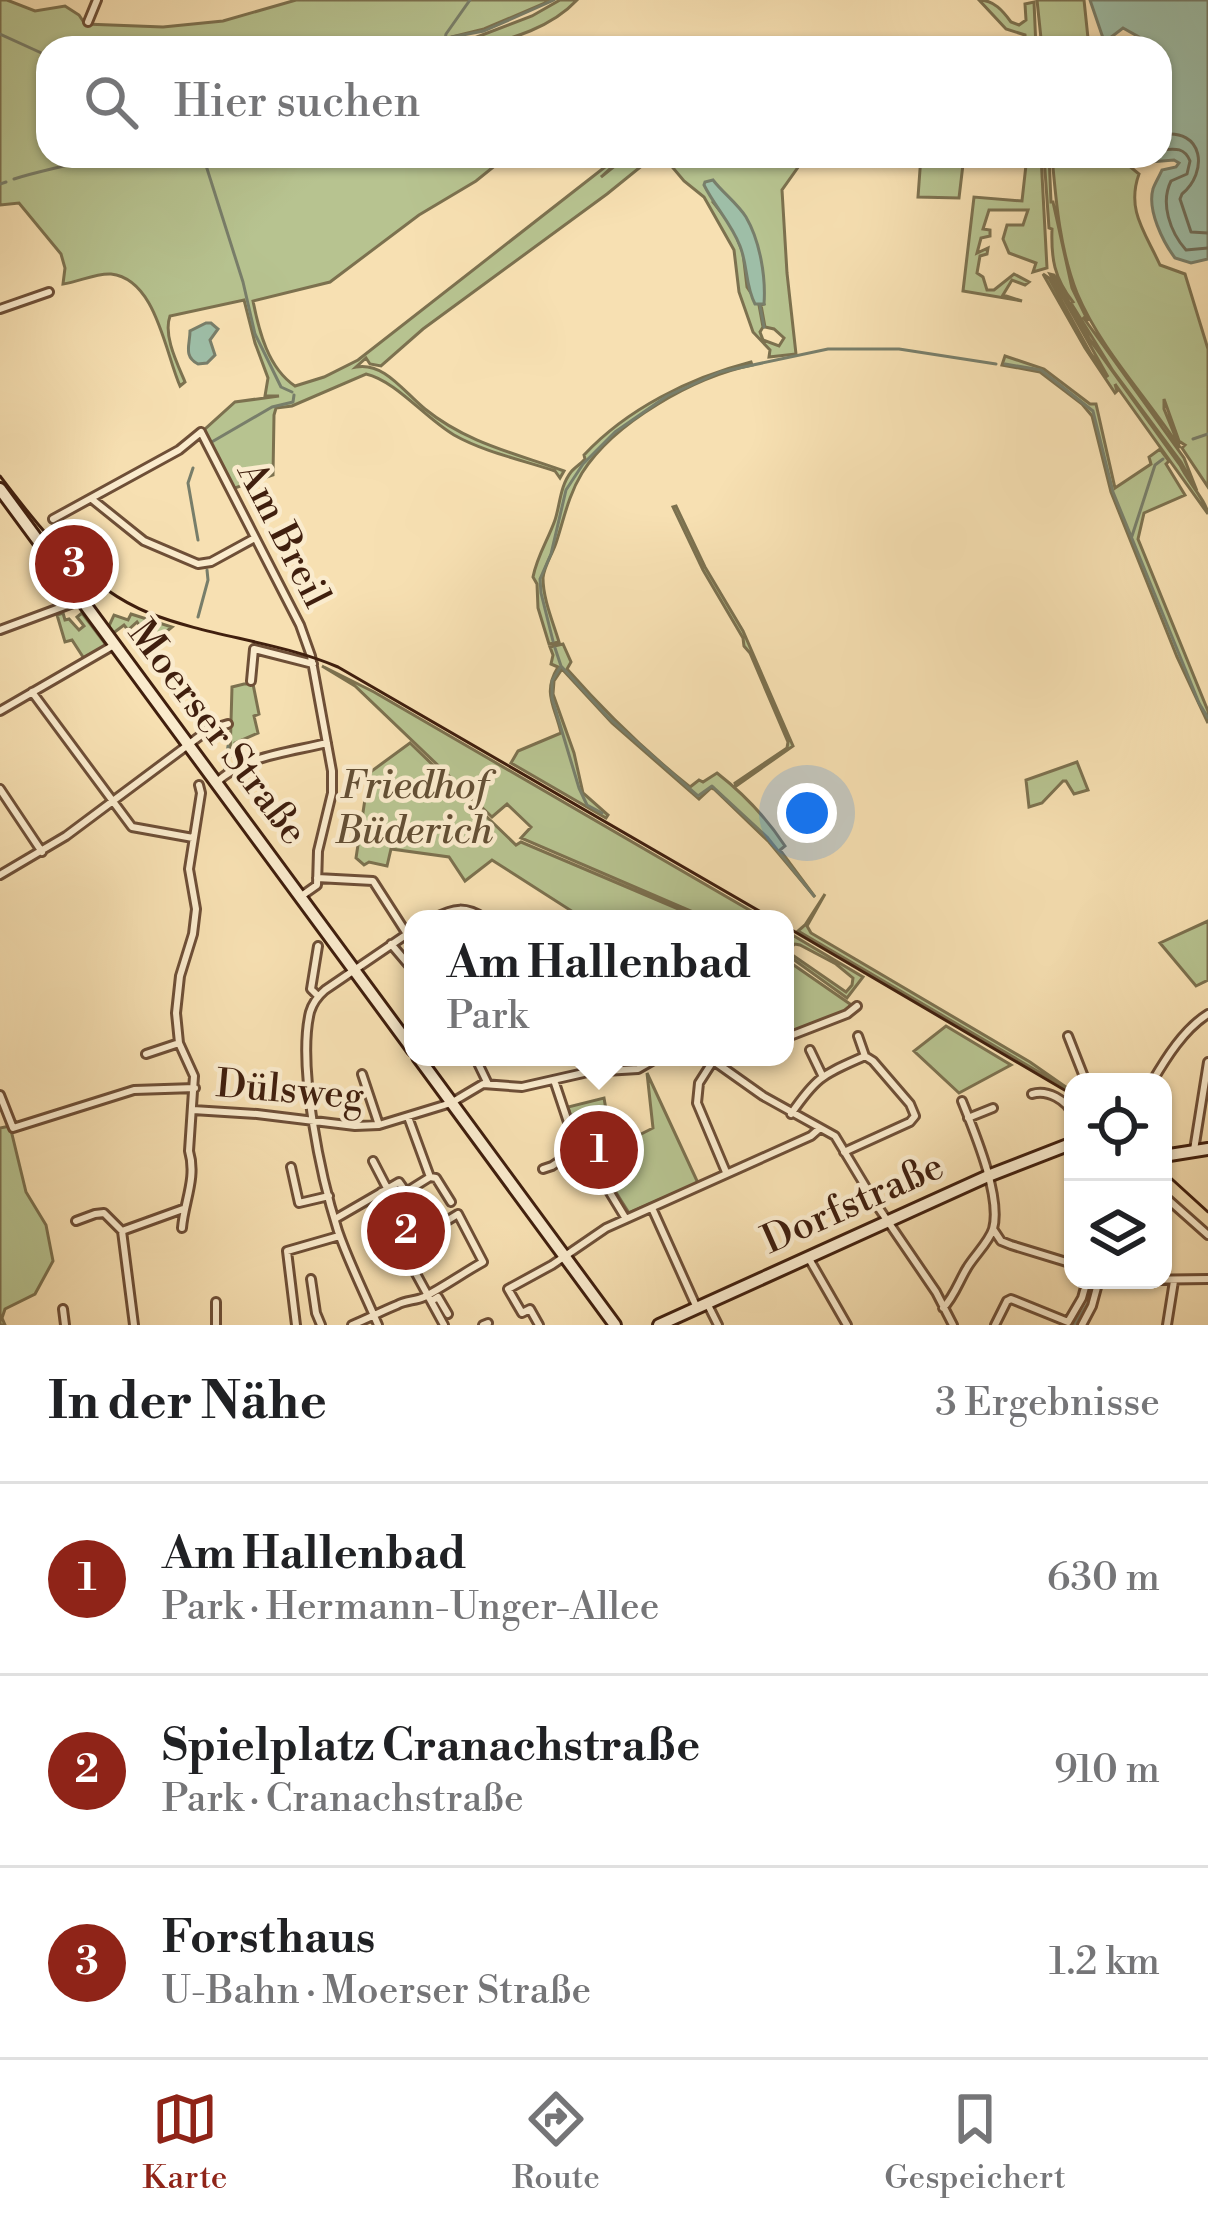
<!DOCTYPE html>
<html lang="de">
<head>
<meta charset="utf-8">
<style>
	body { margin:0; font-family:"Libre Bodoni",serif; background:#f2f2f2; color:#202124 }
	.controls { position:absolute; right:36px; bottom:36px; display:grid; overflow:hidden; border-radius:24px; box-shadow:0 3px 9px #0004 }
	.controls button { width:108px; height:108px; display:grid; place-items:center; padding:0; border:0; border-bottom:3px solid #e0e0e0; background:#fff; color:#202124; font:60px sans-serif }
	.you { position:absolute; left:807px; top:813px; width:42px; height:42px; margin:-30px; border:9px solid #fff; border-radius:50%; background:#1a73e8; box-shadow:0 0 0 18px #1a73e833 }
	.badge { display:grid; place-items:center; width:78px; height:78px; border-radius:50%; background:#8f2418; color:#fff; font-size:39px; font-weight:700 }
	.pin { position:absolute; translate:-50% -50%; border:6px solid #fff; box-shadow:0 3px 12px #0006 }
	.popup { position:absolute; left:404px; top:910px; width:390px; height:156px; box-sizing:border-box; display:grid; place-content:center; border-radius:24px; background:#fff; filter:drop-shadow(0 3px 9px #0005); font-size:39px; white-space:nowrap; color:#757577 }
	.popup b { font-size:45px; color:#202124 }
	.popup::after { content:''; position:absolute; left:50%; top:100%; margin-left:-24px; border:24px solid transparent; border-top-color:#fff }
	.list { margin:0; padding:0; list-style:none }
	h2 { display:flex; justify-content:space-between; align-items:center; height:156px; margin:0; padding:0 48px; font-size:51px }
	h2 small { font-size:39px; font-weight:400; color:#757577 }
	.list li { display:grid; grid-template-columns:78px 1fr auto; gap:36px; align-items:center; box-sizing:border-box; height:192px; padding:0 48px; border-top:3px solid #e0e0e0 }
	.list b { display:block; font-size:45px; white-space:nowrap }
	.list p { margin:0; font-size:39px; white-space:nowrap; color:#757577 }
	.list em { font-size:39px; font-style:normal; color:#757577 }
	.icon { flex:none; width:66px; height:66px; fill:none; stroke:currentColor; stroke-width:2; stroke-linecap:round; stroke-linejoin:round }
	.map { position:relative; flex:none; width:1208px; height:1325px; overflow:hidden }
	.search { position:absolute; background:#fff; box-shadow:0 3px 9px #0004; left:36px; right:36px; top:36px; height:132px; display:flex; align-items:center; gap:30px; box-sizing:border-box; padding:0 42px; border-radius:36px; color:#757577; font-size:45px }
	.sheet { height:732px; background:#fff }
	nav { display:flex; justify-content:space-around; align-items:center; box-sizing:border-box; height:168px; border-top:3px solid #e0e0e0; background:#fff; font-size:33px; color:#757577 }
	nav a { display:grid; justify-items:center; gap:6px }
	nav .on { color:#8f2418 }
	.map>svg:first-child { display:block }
	.green { fill:#b7c390; stroke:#7c714f; stroke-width:3; fill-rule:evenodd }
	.water { fill:#9ebea7; stroke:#787e6a; stroke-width:3 }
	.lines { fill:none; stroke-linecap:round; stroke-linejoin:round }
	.shore { stroke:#6f6e5a; stroke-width:3 }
	.stream { stroke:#787e6a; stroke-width:3 }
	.minor-casing { stroke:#6e4f37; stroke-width:12 }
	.secondary-casing { stroke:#401f0e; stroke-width:16 }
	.minor { stroke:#faebcd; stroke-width:6 }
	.secondary { stroke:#faebcd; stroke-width:10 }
	.tram { stroke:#401f0e; stroke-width:3 }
	.labels { text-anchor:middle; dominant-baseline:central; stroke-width:9; stroke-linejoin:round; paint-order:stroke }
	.street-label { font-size:39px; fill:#401f0e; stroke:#faebcd }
	.park-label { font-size:39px; font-style:italic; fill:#645035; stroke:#faebcd }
</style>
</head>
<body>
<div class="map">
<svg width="1208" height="1325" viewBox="0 0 1208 1325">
	<rect width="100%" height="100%" fill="#f7e0b2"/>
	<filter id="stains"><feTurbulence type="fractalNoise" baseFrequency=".00167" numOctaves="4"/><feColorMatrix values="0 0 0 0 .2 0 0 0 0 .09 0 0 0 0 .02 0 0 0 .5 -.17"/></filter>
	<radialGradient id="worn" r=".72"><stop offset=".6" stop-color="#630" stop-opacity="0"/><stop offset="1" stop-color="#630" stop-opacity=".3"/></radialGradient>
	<!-- green -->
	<path class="green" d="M0,0H7L35,11L65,6L79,15L85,24L163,27L223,21L296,0H552L484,29L447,38L437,48H48V156H507L476,181L419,215L330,282L253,301C259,331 268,368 295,386L324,377L358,360L619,156H624L601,177L627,156H654L607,194L423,329L381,366L370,364L366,358L356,367C384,362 403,391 425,409C467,443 514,453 564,471L560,478L555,471C522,460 484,452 454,435C425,418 396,381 366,374L292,406L276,408L274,415L273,475L232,489L204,435V430L235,402L279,396H265L268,378L255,343L244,300L170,316C163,335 177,363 185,382L180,386C165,352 156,279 111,274C95,273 79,282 63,284L65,268L61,254L19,203L0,205Z
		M560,0H577C553,26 511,41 476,45L478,48H448L532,16Z
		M979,0C994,0 1003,11 1011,22L1019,25L1026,20L1025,4L1034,2L1036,48H1026L1025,35L1006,29Z
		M1037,0H1084L1088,38L1108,48H1042Z
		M663,156H806L782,190L787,273L796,354L769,357L770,350L753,332L739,292L734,250L704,197L684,181ZM722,192L764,304L761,305L765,327L774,329L784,338L779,346L763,340L760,332L763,327L759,305L747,287L743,253L732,226L713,202Z
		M921,156H964L959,198L918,197Z
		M1027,156H1041L1047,268L1033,272L1036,263L1009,253L1003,239L1007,225H1023L1028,210H989L983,229L990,230V236L981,238L977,253L988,248L987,254L980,256L977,273L983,277L987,290H994L1014,274L1029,282L1025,285L1012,280L1003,295L1022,301L963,291L974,197L1022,201Z
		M1044,156H1049L1051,202H1053L1072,288L1088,321L1083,317L1184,458L1197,491L1181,462L1113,371L1071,303L1073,302C1054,278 1051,258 1052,229L1049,228Z
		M1052,156H1123L1128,165L1139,174C1126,210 1145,232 1160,265L1185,274L1208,349V487L1182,448L1185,445L1179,441L1164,399V409L1180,448C1147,397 1101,350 1077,293C1060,250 1056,202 1052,156Z
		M1043,274L1049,278L1091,354L1108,377L1050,274L1054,275L1090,340L1180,465C1187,481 1206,500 1208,514L1115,384L1117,391L1115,393L1085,348Z
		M1005,356L1044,369L1090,404H1096L1115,488L1151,464L1149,457L1160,449L1169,461L1166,464L1185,495L1144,513L1138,539L1208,711V723L1177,657L1111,492L1092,416L1082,404L1040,372L1002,365Z
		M751,362L752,365C694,377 614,422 582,473C568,496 564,519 556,543C552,555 544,566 543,578C543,599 553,622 559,642L549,644L538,608L537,584L533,577C537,556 548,540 555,520C560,505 560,486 571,472C575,467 581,464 585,459L584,455C627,409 689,378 751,362Z
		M676,506L705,567L743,631L793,746L736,786L735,783L787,748L788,742L750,653L744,646L743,638L703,570L673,507Z
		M63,613L65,620L69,619L79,630L84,626L77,617L82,613L107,646L85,660L72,640L65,642L57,615Z
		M131,614L172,627L156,640L151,627L144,632L137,622L128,630L124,625L112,634L108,628L114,615L128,620Z
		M563,644L571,662L567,669C605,712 645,751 690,787L699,780L703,782L717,773C744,794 766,817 785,846L780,850L815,897L769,842L714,789L711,788L699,799L612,723L562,669L554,681L553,694L574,753L583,793L608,815L606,818L511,763L518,751L561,733C555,706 542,693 558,667L551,664L553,655L550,647Z
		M322,666L374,692L765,919H709L521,838L531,827L507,804L492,817L355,686Z
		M244,684H253L259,714L254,716L258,733L235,743L234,756H230L232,687Z
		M410,743L516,845L521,842L702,919H602L593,912L584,919L492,860L465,881L449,857L391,849L387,866L369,862L364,865L356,858L369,773Z
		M1077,762L1088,790L1074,794L1066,781H1063L1042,803L1029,807L1026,780Z
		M825,894L807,926L811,933L1030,1062L1073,1092L798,931L805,925Z
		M1208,921V980L1196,986L1160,943Z
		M794,936L863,977L847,998L790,957L794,956L846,992L852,985L853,978L836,964L800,945L795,944L785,951V945Z
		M785,959L850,1004L849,1010L785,1034Z
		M946,1026L1011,1065L959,1093L914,1051Z
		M647,1073L698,1183L629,1213L573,1124L568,1107L604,1098L608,1121H616L618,1138L641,1134L653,1128Z
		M10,1126L26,1192L46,1225L53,1261L35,1294L5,1309L2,1318L5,1325H0V1128Z"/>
	<!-- water -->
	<path class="water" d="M1090,0H1208V259L1191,263L1175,258C1163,242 1147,210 1153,189C1154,185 1161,173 1162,170L1176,167L1179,163L1174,160L1150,162L1133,156H1160V48H1141L1139,37L1123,28L1110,38H1103Z
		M713,180C723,193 737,203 746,217C760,241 766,277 764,304H755C745,285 748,266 740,246C731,223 715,207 704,185L705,182Z
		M206,323H211L218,329L210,340L215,355L207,363L198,364C183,356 190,345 190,331Z"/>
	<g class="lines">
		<!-- shore -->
		<path class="shore" d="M1160,135C1205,127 1208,173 1182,194L1180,199L1191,232L1208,233
			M1160,150C1173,149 1184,146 1190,161L1187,174L1171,181C1160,203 1170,232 1186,250L1208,248"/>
		<!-- stream -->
		<path class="stream" d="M0,34L48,56
			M445,39L446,34L470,0
			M439,48L452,37L484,31L554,0
			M116,156H119
			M203,156L243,282L255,334L281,387L292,392
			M14,179C42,170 70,166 98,156
			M0,184L6,182
			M760,306L764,327
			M1005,364L1041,370L1093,411L1113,492L1199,703L1208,718
			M1193,439L1208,434
			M210,443L272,407L293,402L294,395
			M193,468L188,483L198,540
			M1132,536L1155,465L1163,459
			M198,617L208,580L207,570
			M553,641L541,593L540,579L551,554L566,490L583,464L615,432L667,396L720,372L828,349H899L996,364
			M555,648L561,666L608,717L698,796L712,786L767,837L814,896
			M561,666L552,681V698L579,788L587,805L602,813
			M224,773L228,746
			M1074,1325L1088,1303L1093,1280"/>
		<defs>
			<path id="minor" d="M88,22L97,0
				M0,309L49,292
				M93,500L144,541L198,564L211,562L255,538
				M53,519L179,450L201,432L300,625L311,656L332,771V793L318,851L317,885L300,897
				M0,630L81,600
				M251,681L254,649L313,664
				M32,692L132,827L193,838
				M0,711L114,645
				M216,783C243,756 291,752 327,743
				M0,789L42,852
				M0,875L66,836L208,730L228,724
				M317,878L373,881L407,934
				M433,919C454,907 466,906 486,919
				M391,944L413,970
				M318,996L311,989L318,946
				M858,1036L865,1056
				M1068,1036L1086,1082
				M785,1038L847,1014L857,1006
				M810,1050L822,1075
				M146,1054L179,1043
				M475,1057L488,1084
				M708,1057L763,1096L835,1136L876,1204L936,1292L953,1325
				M713,1061L699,1083L697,1103L726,1172
				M362,1074L379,1125
				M554,1080L569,1125L626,1219
				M1152,1082C1166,1058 1184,1029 1208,1014
				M1032,1094C1047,1089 1067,1100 1073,1115
				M0,1095L13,1128L134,1090L195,1088
				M193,1110L257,1114L355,1126L379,1125L451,1103L483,1084L522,1087L588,1072L638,1069L659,1057
				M791,1114C818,1075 823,1075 865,1056L873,1061L910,1104L915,1116L910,1122L844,1152
				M408,1117L430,1177L436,1178L451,1202
				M968,1118L993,1108
				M1194,1150L1208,1062
				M373,1161L387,1188
				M291,1167L299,1203L329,1196
				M543,1169L552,1166L582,1146
				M381,1192L396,1218
				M1163,1195L1208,1235
				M652,1208L697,1308
				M335,1219L399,1182L406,1192L430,1177
				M76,1221L95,1214L104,1213L122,1231L134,1325
				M182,1228C184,1202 197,1178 189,1151L194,1076L179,1043L176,1013L180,976L193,934L196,909L189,869L201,793L199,785
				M391,1228L402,1248
				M993,1229L1001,1241L1011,1245L1073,1264
				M122,1231L183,1209
				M808,1257L847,1325
				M311,1279L316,1313L321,1325
				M1133,1280L1208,1279
				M433,1300L438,1297L448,1314
				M707,1303L718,1325
				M943,1308C954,1297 959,1281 967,1268C974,1256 989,1242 993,1229C1002,1197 974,1131 962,1101
				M63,1309L65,1325
				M1068,1322L1082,1298L1087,1280
				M216,1325V1302
				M296,1325L287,1251L339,1236
				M352,1325C367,1319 382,1311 397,1305C406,1300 415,1301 424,1297C444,1287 463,1273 483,1262L458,1214L402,1248L444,1325
				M378,1325C365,1294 349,1263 338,1231C321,1178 297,1066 310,1012C313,1002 318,996 325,990L413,930
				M483,1325L488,1323
				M539,1325L530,1309L522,1313L508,1289L552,1265L606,1228L811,1136L820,1128
				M995,1325L1007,1301L1011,1299L1068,1322
				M1082,1325L1092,1306L1099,1280
				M1167,1325L1174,1281"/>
			<path id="secondary" d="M0,489L413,1050
				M418,1057L615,1325
				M1163,1156L1208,1149
				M659,1325L988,1176L1073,1143"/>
		</defs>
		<!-- minor casing -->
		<use href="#minor" class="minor-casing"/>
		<!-- secondary casing -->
		<use href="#secondary" class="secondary-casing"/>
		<!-- minor -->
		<use href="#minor" class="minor"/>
		<!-- secondary -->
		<use href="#secondary" class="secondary"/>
		<!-- tram -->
		<path class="tram" d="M0,476C40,529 85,587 149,613C210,637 277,641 338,667L773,919
			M785,926L1073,1095
			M1163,1171L1208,1212"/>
	</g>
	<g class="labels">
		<!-- street labels -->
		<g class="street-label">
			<text transform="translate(283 535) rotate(63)">Am Breil</text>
			<text transform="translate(217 733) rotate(53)">Moerser Straße</text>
			<text transform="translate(290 1091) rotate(5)">Dülsweg</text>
			<text transform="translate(853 1204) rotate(-24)">Dorfstraße</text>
		</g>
		<!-- park labels -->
		<g class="park-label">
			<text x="414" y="786">Friedhof<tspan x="414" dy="45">Büderich</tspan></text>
		</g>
	</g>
	<rect width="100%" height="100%" filter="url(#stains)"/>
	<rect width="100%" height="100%" fill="url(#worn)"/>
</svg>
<div class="controls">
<button><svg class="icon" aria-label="locate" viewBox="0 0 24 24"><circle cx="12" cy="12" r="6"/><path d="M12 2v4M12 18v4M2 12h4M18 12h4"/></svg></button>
<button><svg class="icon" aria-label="layers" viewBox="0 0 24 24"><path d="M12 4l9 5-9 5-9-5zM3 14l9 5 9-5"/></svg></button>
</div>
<div class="you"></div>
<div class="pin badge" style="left:599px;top:1150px">1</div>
<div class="popup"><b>Am Hallenbad</b>Park</div>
<div class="pin badge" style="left:406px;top:1231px">2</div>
<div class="pin badge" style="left:74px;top:564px">3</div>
<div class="search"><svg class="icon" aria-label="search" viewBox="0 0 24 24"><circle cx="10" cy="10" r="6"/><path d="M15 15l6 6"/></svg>Hier suchen</div>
</div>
<section class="sheet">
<h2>In der Nähe<small>3 Ergebnisse</small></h2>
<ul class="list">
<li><span class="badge">1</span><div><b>Am Hallenbad</b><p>Park · Hermann-Unger-Allee</p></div><em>630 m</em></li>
<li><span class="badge">2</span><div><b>Spielplatz Cranachstraße</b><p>Park · Cranachstraße</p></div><em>910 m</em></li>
<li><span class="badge">3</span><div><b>Forsthaus</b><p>U-Bahn · Moerser Straße</p></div><em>1.2 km</em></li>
</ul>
</section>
<nav>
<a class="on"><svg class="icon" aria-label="map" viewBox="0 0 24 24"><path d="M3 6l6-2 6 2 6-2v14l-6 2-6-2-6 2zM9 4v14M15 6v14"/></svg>Karte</a>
<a><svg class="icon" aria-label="directions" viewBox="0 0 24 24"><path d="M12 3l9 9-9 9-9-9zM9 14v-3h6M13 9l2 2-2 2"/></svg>Route</a>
<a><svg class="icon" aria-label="saved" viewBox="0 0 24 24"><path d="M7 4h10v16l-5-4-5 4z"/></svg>Gespeichert</a>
</nav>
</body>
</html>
